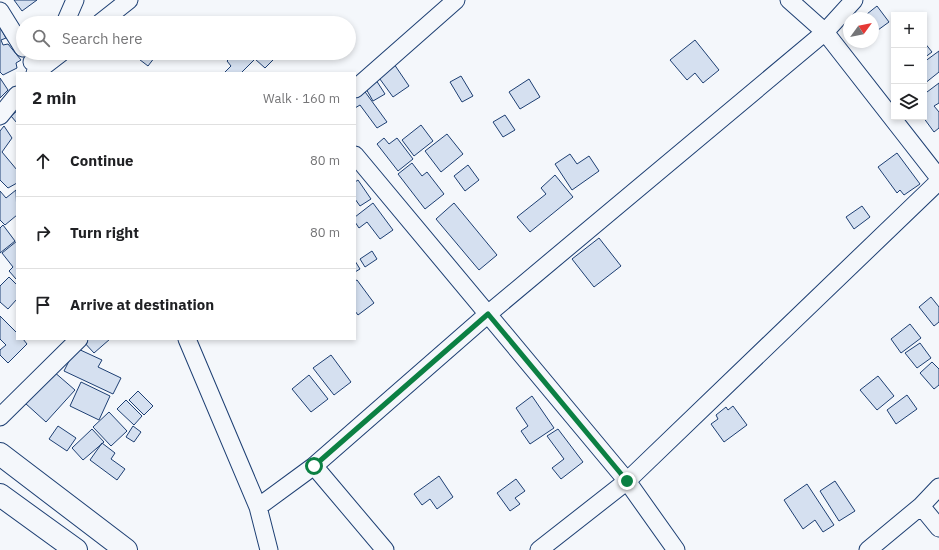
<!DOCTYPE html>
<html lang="en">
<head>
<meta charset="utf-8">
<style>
	body { margin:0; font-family:"IBM Plex Sans",sans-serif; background:#f6f6f6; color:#202124 }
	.controls { position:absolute; right:12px; top:12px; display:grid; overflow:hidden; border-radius:0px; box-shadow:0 2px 6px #0003 }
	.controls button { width:36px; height:36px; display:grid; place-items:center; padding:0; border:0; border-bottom:1px solid #e0e0e0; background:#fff; color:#202124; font:20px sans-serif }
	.compass { position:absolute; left:843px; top:12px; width:36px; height:36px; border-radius:50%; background:#fff; box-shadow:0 2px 6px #0003; rotate:57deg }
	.stop { position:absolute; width:12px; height:12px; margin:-9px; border:3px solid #0b8043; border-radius:50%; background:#fff }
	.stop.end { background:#0b8043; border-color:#fff; box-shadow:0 1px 4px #0008 }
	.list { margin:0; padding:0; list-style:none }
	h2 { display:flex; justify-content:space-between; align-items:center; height:52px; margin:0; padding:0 16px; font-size:17px }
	h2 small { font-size:13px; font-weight:400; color:#757577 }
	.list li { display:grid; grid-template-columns:26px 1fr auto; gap:12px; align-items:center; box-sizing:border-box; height:72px; padding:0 16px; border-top:1px solid #e0e0e0 }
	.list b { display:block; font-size:15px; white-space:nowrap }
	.list em { font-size:13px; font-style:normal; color:#757577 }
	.icon { flex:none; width:22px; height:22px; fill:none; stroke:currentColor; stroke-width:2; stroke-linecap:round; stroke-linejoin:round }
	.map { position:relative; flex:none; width:939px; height:550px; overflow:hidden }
	.search { position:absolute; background:#fff; box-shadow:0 2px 6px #0003; left:16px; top:16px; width:340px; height:44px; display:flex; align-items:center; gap:10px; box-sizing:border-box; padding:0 14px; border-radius:22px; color:#757577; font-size:15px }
	.panel { position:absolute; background:#fff; box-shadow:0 2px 6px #0003; left:16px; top:72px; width:340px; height:268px; border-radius:0px }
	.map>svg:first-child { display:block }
	.building { fill:#d5e0f0; stroke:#1d3f73 }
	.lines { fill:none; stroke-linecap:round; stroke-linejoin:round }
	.street-casing { stroke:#1d3f73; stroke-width:19 }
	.secondary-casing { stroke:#1d3f73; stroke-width:24 }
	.street { stroke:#f4f7fb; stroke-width:17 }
	.secondary { stroke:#f4f7fb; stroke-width:22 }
	.route { stroke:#0b8043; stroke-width:5 }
</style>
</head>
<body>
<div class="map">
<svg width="939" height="550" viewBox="0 0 939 550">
	<rect width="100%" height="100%" fill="#f4f7fb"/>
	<!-- building -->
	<path class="building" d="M14,0H37L22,11Z
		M877,6L889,22L878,30L873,23V18H870L867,14Z
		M0,27L6,38L1,40L3,45L8,44L21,60L16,63L17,68L3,75L0,72Z
		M695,40L719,70L703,83L695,73L687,80L670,60Z
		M924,42L932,52L924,58Z
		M939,51V72L924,84V62Z
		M131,53H158L148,66Z
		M235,53H275L278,55L265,68L255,59L241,73H227L225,72L231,66L227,61Z
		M394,64L409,86L393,97L377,75Z
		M461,76L473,96L462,102L450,82Z
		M0,78L8,90L0,98Z
		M529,79L540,97L520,109L509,92Z
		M376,80L385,94L373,101L365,87Z
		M939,83V103L934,106L939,112V128L934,132L923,117L924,88L927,92Z
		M363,89L387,122L377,128L360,105L355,108V95Z
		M17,111V123L11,116Z
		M505,115L515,130L503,137L493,122Z
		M421,125L433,141L414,156L402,140Z
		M4,126L12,138L2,152L17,170V183L8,188L0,180V131Z
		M447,134L463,154L441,172L425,151Z
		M384,138L389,144L397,138L413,159L398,171L377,144Z
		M897,153L920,184L904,195L900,190L897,193L878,167Z
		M570,154L577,164L589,156L599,171L572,190L555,164Z
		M412,163L422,176L427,172L444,194L425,209L398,174Z
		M468,165L479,180L465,191L454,176Z
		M555,175L573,197L530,232L517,217L546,194L541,188Z
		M358,180L371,199L360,206L355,199V182Z
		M16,190L17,215L5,225L0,220V191L6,198Z
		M373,203L393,230L380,239L367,222L359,228L355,222V217Z
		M454,203L497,255L479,270L436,219Z
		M862,206L870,217L854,229L846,217Z
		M3,225L15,241L0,253V228Z
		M599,238L621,266L594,287L572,259Z
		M17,241V277L16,279L9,271L13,267L2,253Z
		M372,251L377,259L365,267L360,259Z
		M355,261L360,269L355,272Z
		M9,277L17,285V299L8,309L0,302V286Z
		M357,280L374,303L358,315L355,311V281Z
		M931,297L939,307V322L934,326L919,307Z
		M0,316L17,333V339H23L27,344L8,363L0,355V350L6,345L0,339Z
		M910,324L921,338L901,353L891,339Z
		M83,339H110L94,353L82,340Z
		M920,343L931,358L917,368L905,353Z
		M76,348L102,360L98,367L121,378L113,394L64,371L75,349Z
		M331,355L351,382L334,395L313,368Z
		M932,362L939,369V385L934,389L920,373Z
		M53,371L75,390L46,422L25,403Z
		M309,375L328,399L311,412L292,389Z
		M878,376L894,396L877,410L860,390Z
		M81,382L110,396L99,420L70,406Z
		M138,391L153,406L144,415L129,400Z
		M907,395L917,409L896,424L887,410Z
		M532,396L554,428L530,444L521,431L528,426L516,408Z
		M126,400L142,416L134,425L117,409Z
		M733,406L747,425L724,442L711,424L718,419L716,415L726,407L728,410Z
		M109,412L127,431L111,446L93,427Z
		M58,426L76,438L67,451L49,439Z
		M133,426L141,432L134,442L126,437Z
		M92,429L104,442L83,460L72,448Z
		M558,429L583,462L561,479L552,468L564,459L547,436Z
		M102,443L115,453L111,459L125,469L117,480L90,460Z
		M439,476L453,497L437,509L430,499L422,505L414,494Z
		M516,479L525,491L515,498L520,504L510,511L497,493Z
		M835,481L855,511L839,521L820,491Z
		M807,484L834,525L823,532L815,520L803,529L784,500Z"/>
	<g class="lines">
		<defs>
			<path id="street" d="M789,0L825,32L939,178
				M0,11L23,48
				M65,23L75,0
				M100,23L129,0
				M32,62L40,53
				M35,73L61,53
				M355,89L456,0
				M0,116L17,95
				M355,155L627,481L676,550
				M187,339L258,507L269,550
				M0,417L79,339
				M314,466L385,550
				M921,506L939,528
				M258,507L314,466L488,314L825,32L854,0
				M539,550L627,481L939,181
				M868,550L921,506L939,487"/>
			<path id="secondary" d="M0,454L126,550
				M0,495L76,550"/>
		</defs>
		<!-- street casing -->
		<use href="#street" class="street-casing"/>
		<!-- secondary casing -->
		<use href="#secondary" class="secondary-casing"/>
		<!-- street -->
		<use href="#street" class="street"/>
		<!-- secondary -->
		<use href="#secondary" class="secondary"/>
	</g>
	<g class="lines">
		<!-- route -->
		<path class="route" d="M314,466L488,314L627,481"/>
	</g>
</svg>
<div class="controls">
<button>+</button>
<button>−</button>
<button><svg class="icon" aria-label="layers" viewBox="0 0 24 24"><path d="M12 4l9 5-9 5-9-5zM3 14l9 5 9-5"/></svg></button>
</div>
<svg class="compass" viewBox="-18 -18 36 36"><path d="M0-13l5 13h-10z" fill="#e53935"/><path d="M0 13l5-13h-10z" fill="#757577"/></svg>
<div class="stop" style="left:314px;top:466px"></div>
<div class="stop end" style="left:627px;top:481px"></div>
<div class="search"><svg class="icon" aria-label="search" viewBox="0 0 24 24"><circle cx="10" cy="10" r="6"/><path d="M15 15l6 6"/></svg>Search here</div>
<section class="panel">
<h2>2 min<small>Walk · 160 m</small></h2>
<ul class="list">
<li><svg class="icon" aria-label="ahead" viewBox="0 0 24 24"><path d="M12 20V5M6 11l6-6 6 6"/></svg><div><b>Continue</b></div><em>80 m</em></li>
<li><svg class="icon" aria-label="right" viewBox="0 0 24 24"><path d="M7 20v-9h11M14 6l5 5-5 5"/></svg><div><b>Turn right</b></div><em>80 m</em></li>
<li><svg class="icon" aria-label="arrive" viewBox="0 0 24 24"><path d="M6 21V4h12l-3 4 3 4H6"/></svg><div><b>Arrive at destination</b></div></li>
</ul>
</section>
</div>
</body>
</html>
